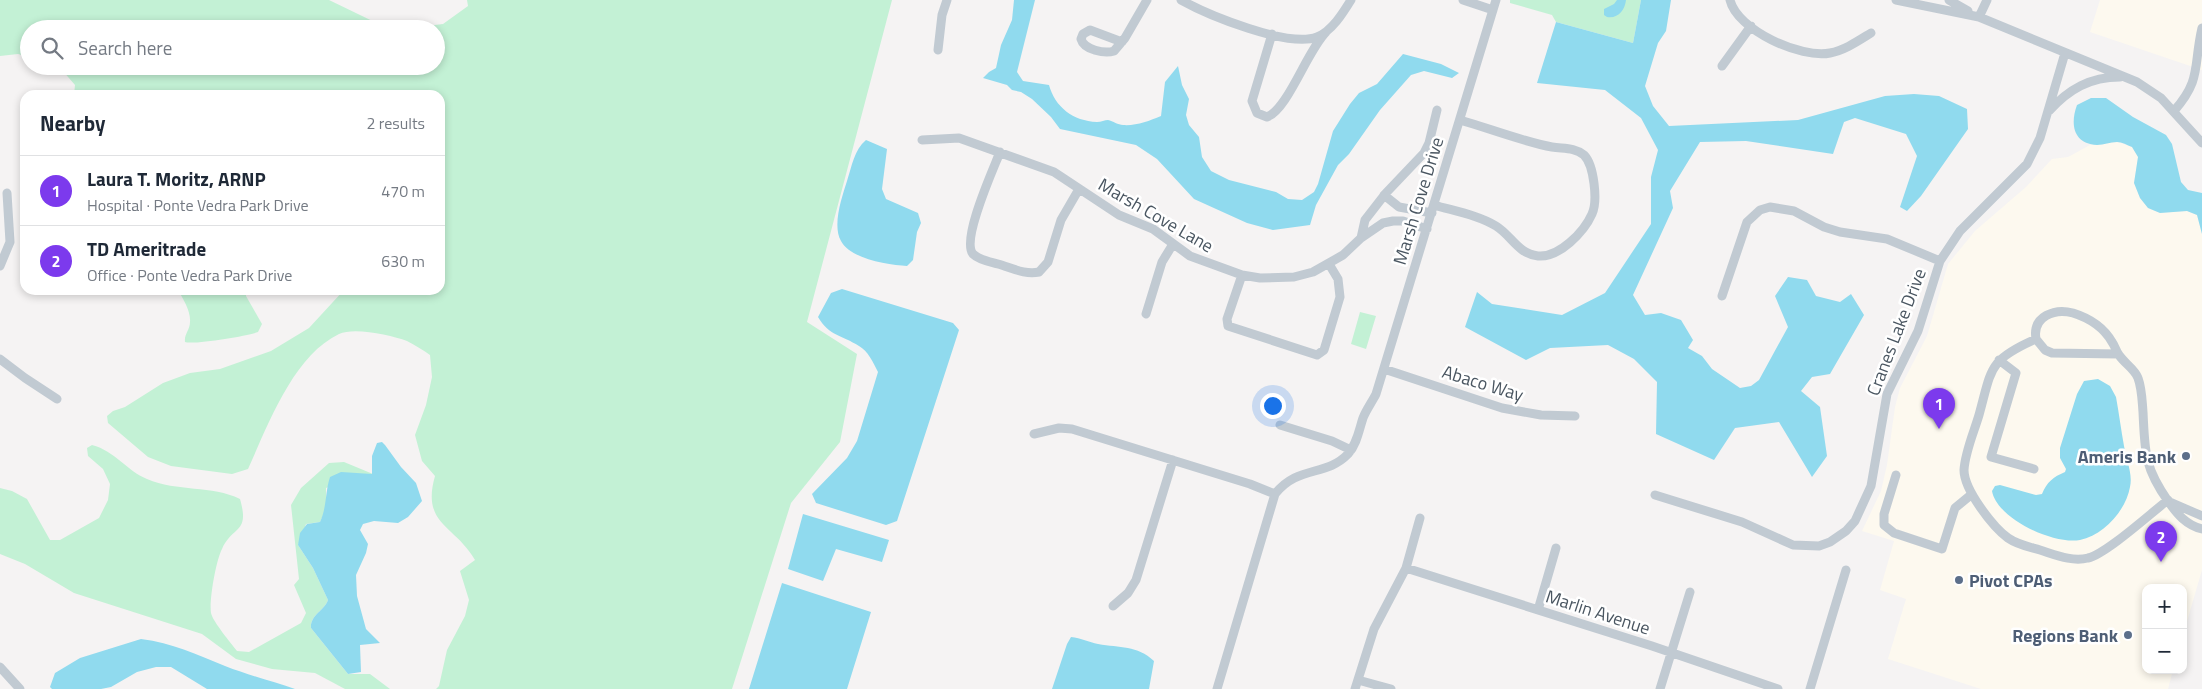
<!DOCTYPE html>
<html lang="en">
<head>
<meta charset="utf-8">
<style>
	body { margin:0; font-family:"Titillium Web",sans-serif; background:#f2f2f3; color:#1f2937 }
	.controls { position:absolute; right:15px; bottom:15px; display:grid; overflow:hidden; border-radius:10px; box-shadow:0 2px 8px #0003 }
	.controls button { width:45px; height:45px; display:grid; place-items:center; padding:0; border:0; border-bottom:1px solid #e0e1e3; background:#fff; color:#1f2937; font:25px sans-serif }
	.you { position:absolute; left:1272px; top:405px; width:18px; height:18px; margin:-12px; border:4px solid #fff; border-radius:50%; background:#1a73e8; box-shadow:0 0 0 8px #1a73e833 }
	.badge { display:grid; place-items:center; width:32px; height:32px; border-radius:50%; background:#7c3aed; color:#fff; font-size:16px; font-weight:700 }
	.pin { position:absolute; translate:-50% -41px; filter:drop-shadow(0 1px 2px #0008) }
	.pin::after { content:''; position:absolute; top:26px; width:18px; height:15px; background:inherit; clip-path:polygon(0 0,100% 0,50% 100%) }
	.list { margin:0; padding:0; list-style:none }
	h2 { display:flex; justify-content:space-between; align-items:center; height:65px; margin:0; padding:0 20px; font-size:21px }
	h2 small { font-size:16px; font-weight:400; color:#747a83 }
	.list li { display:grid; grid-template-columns:32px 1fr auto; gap:15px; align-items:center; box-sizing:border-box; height:70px; padding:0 20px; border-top:1px solid #e0e1e3 }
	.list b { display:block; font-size:19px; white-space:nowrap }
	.list p { margin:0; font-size:16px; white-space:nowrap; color:#747a83 }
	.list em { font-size:16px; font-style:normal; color:#747a83 }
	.icon { flex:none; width:28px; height:28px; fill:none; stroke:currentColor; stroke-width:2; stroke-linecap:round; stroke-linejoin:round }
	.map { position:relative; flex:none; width:2202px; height:689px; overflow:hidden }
	.search { position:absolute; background:#fff; box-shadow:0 2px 8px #0003; left:20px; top:20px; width:425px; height:55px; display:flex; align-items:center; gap:12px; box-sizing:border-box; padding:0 18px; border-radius:28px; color:#747a83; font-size:19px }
	.panel { position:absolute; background:#fff; box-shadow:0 2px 8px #0003; left:20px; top:90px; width:425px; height:205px; border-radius:15px }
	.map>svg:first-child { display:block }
	.commercial { fill:#fdf9ef }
	.green { fill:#c3f1d5 }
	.water { fill:#90daee }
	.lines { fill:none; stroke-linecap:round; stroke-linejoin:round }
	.street { stroke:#c1cad2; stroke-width:9 }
	.service-dot { fill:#5c6f8a; stroke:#fff; stroke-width:2 }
	.labels { text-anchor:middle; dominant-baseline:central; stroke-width:5; stroke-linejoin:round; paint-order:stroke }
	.street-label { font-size:18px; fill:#4a5661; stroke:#fff }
	.service-label { font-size:18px; font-weight:bold; fill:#4e5e75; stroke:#fff; text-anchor:end }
</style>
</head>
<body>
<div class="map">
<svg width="2202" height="689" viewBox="0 0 2202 689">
	<rect width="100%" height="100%" fill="#f5f3f3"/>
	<!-- commercial -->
	<path class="commercial" d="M2100,0H2202V70L2090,32Z
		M2118,142L2132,147L2138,157L2134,183L2140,198L2148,208L2160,213L2187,211L2197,215L2202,234V570L2183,635V588H2146V670H2173L2168,689H1981L1888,659L1906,599L1880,590L1894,541L1862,531L1881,491L1887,465L1895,407L1900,388L1927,336L1948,264L1975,231L2026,187L2052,159L2068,157L2092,144Z"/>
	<!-- green -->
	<path class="green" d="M0,0H329L389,29H29V57L18,54L0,56Z
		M467,0H892L807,322L857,354L840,442L791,503L732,689H436L439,686L447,650L465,616L469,600L460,571L475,560C455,525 421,525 435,476L422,461L415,435L426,405L432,377L430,355C423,350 415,345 407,341C391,335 354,327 339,334C293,356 268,425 248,469L232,474L171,466L148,457L108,423L107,416L113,411L125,407L163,383L190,373L220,369L271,351L309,328L344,290H440V95H74L75,85L62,70L54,66H436V29H402L443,24L468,6Z
		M1510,0H1641L1633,43L1556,22L1552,15L1510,3Z
		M178,290H246V296L262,324L258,332C248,336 193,345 185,342C184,334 190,330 190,322C191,311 183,299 178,290Z
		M1360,312L1376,316L1366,349L1351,344Z
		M92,445C115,451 127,471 147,479C177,492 212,485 240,499C250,534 233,525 222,549C216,560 209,601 211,613C213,622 231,643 237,651L249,652L301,623L306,613L294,585L299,579L291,505L301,488L329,463L344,462L373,474H363L326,488V509L320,522L306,524L298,545L313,568L328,600C324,611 310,615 311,628L348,674H370L390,689H345L315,673L272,669L236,659L202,634L74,593L25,564L0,554V488L12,491L27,499L50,540H60L99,518L108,500L110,484L103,469L88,456L87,448Z"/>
	<!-- water -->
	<path class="water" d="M1014,0H1035L1017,72L1023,81L1049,85C1055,107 1073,121 1097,122C1101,122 1105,120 1108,120C1113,121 1118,125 1123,125C1136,126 1149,121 1161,116L1165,82L1178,66L1182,85L1189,99L1186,115L1189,125L1199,137L1202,157L1211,171L1229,180L1276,192L1288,199L1302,200L1314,192L1318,184L1333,131L1350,104L1359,93L1377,84L1403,54L1441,64L1459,73L1452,78L1424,71L1411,75L1380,110L1349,154L1338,165L1316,205L1310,225L1273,230L1247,223L1194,199L1157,159L1136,145L1060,129L1051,117L1032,99L1021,92L1012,90L1007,85L983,78L989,72L996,68L1001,45L1012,20Z
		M1617,0H1626C1625,10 1618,19 1607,17L1604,15V9L1614,4Z
		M1641,0H1671L1666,31L1658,43L1645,86L1653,106L1669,126L1798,120L1885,96L1914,94L1939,96L1967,109L1968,129L1921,196L1907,211L1900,207L1917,156L1906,134L1855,118L1844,122L1833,154L1746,141L1700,142L1670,191L1673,208L1633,295L1645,315L1661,313L1681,320L1693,340L1688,348L1702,356L1712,369L1740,388L1751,386L1759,380L1788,327L1775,296L1788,277L1807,280L1816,296L1840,302L1851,294L1864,315L1830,374L1812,377L1801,391L1820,407L1827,456L1812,477L1779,422L1735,428L1714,460L1656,434L1657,382L1634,359L1608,345L1550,348L1526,360L1465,327L1477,292L1492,304L1562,315L1605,293L1651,224V177L1658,150L1641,118L1605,90L1537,83L1556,22L1633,43Z
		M2091,98H2106L2133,117L2166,135L2172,144L2181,182L2188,190L2202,193V234L2197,215L2187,211L2160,213L2148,208L2140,198L2134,183L2138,157L2132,147C2127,145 2122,142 2117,142C2110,142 2104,145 2097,145C2073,144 2070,124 2077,105Z
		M866,140L887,149L882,189L886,199L918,213L921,223L917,232L913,260L907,266C889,265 850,259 841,241C832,225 842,197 847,181C852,166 854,150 866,140Z
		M842,289L953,323L959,330L897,521L886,525L816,503L812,494L847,458L857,441L878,372C873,362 868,351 859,346C842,335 829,336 818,317L831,293Z
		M2098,379L2110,386L2116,397C2119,413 2121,430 2124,446C2126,459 2133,474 2130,487C2126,510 2104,535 2080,540C2054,545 1997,519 1992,491L1995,486L2000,485L2036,495L2042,494C2047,482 2053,477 2065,472L2066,469L2060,458V448L2077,394L2084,381Z
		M382,442L385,445L401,467L416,483L422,501L408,517L398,523L374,521L363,524L360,530L368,544L366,553L356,575L357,596L366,629L380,643L360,645L361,672L348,674L311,628C310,615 324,611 328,600L313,568L298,545L300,533L307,524L320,522C327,507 325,492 330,477L341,472L372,474V456L377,443Z
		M803,514L889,540L882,562L836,549L823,581L788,569Z
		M782,583L871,612L847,689H749Z
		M1071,637C1081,638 1089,642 1098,644C1120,648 1137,645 1154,661L1149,689H1052L1067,644Z
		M141,639C173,643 195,654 225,666C248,675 272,681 295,689H207L171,667H156L137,672L111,687L101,689H52L50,687L55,673L80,658Z"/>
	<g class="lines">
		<!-- street -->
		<path class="street" d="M1181,0C1208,15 1288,48 1317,37C1332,31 1343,13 1351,0
			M1463,0L1493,10
			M1730,0C1737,30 1801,59 1830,53C1845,50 1858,41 1871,33
			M1896,0L1979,17L2137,82L2161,98L2202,143
			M1949,0L1968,11
			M1979,17L1987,0
			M1272,34L1252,101L1257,113L1267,117C1288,109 1307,51 1326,32
			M1122,42L1090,30L1083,34L1081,39C1084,50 1105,54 1114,51L1125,38L1147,0
			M938,50L942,15L947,0
			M1722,66L1751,26
			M2049,111C2069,89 2090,77 2120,77
			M2174,111C2202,79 2193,67 2202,28
			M922,140L959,138L1054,172L1119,215L1153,229L1190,256L1242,275L1260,278L1294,277L1313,272L1343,255L1361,238L1383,223L1393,221H1403L1427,229
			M1000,152C993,170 961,240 973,254C979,260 991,262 998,264C1012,268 1025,275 1039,272L1048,262L1061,220L1079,189
			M1384,195L1399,207L1432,213
			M1434,205C1454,211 1478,215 1496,226C1511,235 1518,254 1538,256C1559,258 1584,232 1592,214C1598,201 1594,165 1584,155C1574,147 1563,149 1552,147C1524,142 1488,128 1460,120
			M1361,238L1365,220L1386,193L1424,153L1429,143L1437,110
			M0,266L10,242L7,193
			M1242,275L1227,319L1228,326L1317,355L1324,350L1340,297L1338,279L1329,264
			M1722,296L1747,222L1760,210L1770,207L1794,211L1824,227L1840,232L1887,239L1940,261
			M1146,314L1162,262L1173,244
			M2036,339C1988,360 1992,368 1979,415C1974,432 1965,452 1964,470C1964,490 1993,527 2008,538C2018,545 2030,547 2040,550C2056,555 2072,562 2088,558C2106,554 2151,513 2168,500
			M2118,354L2052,353L2045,350L2036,339C2032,316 2055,308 2073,313C2089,318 2104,328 2112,342C2115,346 2116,351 2119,355C2124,363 2135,369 2138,378C2142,389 2142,400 2143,412C2145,452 2144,467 2168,501C2177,514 2186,525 2202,529
			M0,359L25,378L57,399
			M1999,360L2016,373L1991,457L2034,469
			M1384,369L1502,408L1541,415L1575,416
			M1280,425L1332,441L1351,450
			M1034,434L1059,428L1072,429L1250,484L1275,494
			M1896,475L1884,514V525L1894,533L1942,549L1955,508L1972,494
			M1655,495L1742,522L1793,545L1819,546L1830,542L1846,531L1855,521L1871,486L1887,394L1918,331L1940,261L1960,231L2027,164L2040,138L2065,53
			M2170,502L2202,516
			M1406,568L1652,646L1778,689
			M1113,606L1128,593L1136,580L1173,460
			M1538,610L1556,548
			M0,667L20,689
			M1358,680L1391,689
			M1217,689L1275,494C1298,465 1326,477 1348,454C1357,444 1359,430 1363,418C1366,410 1372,402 1376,394L1496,0
			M1355,689L1374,629L1406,568L1420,518
			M1660,689L1690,592
			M1810,689L1846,570"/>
	</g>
	<!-- markers -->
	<g class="service-dot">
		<circle cx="2186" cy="456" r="5"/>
		<circle cx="1959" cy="580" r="5"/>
		<circle cx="2128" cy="635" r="5"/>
	</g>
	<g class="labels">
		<!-- street labels -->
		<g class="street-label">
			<text transform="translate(1418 201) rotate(-73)">Marsh Cove Drive</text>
			<text transform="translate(1156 215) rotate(30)">Marsh Cove Lane</text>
			<text transform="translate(1896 332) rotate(-69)">Cranes Lake Drive</text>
			<text transform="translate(1483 383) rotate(17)">Abaco Way</text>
			<text transform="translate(1598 612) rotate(18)">Marlin Avenue</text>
		</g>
		<!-- service labels -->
		<g class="service-label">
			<text x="2176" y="456">Ameris Bank</text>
			<text x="1969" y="580" text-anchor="start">Pivot CPAs</text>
			<text x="2118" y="635">Regions Bank</text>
		</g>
	</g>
</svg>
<div class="controls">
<button>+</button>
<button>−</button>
</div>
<div class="you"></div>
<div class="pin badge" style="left:1939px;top:429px">1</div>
<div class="pin badge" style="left:2161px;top:562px">2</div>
<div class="search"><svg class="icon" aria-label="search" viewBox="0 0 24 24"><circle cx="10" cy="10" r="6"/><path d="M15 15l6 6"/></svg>Search here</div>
<section class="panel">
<h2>Nearby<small>2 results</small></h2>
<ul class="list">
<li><span class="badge">1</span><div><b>Laura T. Moritz, ARNP</b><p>Hospital · Ponte Vedra Park Drive</p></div><em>470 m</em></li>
<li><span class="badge">2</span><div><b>TD Ameritrade</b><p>Office · Ponte Vedra Park Drive</p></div><em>630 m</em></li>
</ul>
</section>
</div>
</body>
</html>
